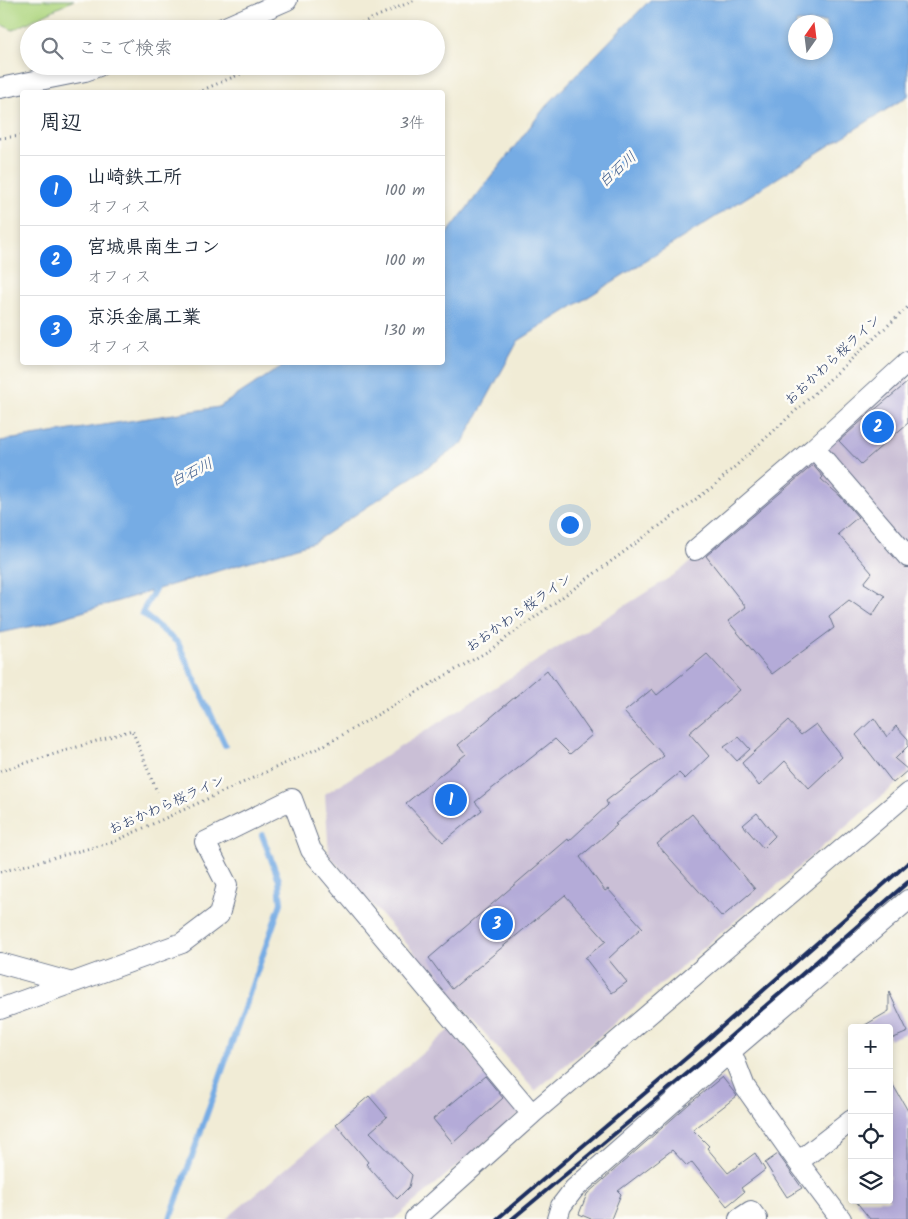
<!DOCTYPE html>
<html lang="ja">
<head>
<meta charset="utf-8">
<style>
	body { margin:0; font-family:Kalam,"Klee One",sans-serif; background:#f2f2f3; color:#1f2937 }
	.controls { position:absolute; right:15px; bottom:15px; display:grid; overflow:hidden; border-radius:5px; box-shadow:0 2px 8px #0003 }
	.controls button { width:45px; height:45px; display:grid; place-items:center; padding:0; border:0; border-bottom:1px solid #e0e1e3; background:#fff; color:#1f2937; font:25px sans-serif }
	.compass { position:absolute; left:788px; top:15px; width:45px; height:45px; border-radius:50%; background:#fff; box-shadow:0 2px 8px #0003; rotate:14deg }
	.you { position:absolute; left:569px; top:524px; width:18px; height:18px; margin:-12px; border:4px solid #fff; border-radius:50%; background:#1a73e8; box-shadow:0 0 0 8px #1a73e833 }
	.badge { display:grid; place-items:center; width:32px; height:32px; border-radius:50%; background:#1a73e8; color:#fff; font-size:16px; font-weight:700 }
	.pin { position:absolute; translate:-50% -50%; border:2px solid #fff; box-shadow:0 1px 5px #0006 }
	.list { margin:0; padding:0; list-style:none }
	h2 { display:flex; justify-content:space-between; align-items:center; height:65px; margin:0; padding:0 20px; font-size:21px }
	h2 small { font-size:16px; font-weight:400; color:#747a83 }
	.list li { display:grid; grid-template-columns:32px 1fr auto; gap:15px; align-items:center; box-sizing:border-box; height:70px; padding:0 20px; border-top:1px solid #e0e1e3 }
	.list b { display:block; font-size:19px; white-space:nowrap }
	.list p { margin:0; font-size:16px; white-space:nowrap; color:#747a83 }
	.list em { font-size:16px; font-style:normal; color:#747a83 }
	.icon { flex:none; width:28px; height:28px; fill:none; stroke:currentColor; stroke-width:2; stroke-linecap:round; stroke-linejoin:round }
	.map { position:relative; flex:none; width:908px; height:1219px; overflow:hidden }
	.search { position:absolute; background:#fff; box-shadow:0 2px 8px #0003; left:20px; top:20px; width:425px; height:55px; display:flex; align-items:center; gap:12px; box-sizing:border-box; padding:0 18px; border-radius:28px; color:#747a83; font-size:19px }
	.panel { position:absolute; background:#fff; box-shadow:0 2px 8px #0003; left:20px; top:90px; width:425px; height:275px; border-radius:5px }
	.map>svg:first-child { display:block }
	.industrial { fill:#cabfd6 }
	.green { fill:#b0d782; stroke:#668370 }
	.water { fill:#76ace4; stroke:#486ea1; fill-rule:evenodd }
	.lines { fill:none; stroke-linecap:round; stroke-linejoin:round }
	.stream { stroke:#76ace4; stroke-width:6 }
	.building { fill:#b4abd8 }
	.street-casing { stroke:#667188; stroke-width:22 }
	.path { stroke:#667188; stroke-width:3; stroke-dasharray:1 4; stroke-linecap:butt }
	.street { stroke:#fff; stroke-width:20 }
	.rail { stroke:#1b2f5e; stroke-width:4 }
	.labels { text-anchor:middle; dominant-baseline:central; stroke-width:5; stroke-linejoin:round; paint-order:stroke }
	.street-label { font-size:14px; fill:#1b2f5e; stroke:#fdfcf7 }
	.water-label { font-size:15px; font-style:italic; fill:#3b5b8d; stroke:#fdfcf7 }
</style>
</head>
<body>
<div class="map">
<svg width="908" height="1219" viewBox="0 0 908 1219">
	<rect width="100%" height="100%" fill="#fdfcf7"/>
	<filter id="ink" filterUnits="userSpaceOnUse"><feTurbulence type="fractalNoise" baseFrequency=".02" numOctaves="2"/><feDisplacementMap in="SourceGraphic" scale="10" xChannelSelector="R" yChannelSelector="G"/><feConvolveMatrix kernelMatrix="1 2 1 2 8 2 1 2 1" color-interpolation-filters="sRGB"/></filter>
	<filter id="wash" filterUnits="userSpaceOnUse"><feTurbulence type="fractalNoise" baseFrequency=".0096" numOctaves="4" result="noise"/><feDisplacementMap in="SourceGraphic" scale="20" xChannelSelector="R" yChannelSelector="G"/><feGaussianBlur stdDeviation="1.12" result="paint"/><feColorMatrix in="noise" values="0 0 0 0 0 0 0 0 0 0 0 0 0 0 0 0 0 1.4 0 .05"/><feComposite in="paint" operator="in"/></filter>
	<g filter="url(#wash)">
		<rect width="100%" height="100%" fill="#f1ecd6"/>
		<!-- industrial -->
		<path class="industrial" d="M908,370V774L535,1091L329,855L325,794L680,571Z
			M451,1029L520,1113L394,1219H226Z"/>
		<!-- green -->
		<path class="green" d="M0,0H74L13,30L0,24Z"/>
		<!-- water -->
		<path class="water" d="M650,0H908V96L518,341L462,444L314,542L42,624L0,633V441L219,407L287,363L442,362L443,239L546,106ZM796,22H826V52H796Z"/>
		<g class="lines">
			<!-- stream -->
			<path class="stream" d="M158,583L142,613L178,643L225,745
				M170,1219L281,903L279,880L262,835"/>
		</g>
		<g id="blocks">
			<!-- building -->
			<path class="building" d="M908,382V423L861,464L839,441L866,417Z
				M813,465L823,477L821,479L840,496L858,517L838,534L872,573L864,583L885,596L872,616L849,600L829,616L834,628L772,674L728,621L746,607L706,556Z
				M707,654L740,690L689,733L709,756L685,779L679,773L615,824L617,825L580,857L605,891L608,889L642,927L608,959L627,982L612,993L585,958L606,941L565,895L452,989L429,958L568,839L569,841L608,805L606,801L664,756L624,712L652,689L657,695Z
				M547,670L592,735L570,754L555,739L475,802L482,810L443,842L406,803L466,754L458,745Z
				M874,718L887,737L896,726L908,739V746L895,759L908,770L893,783L856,735Z
				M788,721L801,735L816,724L842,757L809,788L785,761L759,786L742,763Z
				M739,737L750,749L737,761L724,747Z
				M757,813L775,836L763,848L743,825Z
				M692,814L755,889L722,917L657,844Z
				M889,992L908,1032L889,1040V1028H860L889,1011Z
				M485,1076L503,1098L453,1143L433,1119Z
				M722,1077L737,1096L693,1130L709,1146L707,1148L728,1173L755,1153L765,1170L741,1188L744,1192L727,1206L692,1162L687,1166L672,1150L618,1191L621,1194L611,1219H591L579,1214L587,1194L689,1104Z
				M889,1078L908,1111V1219H870L855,1200H889Z
				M369,1096L387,1117L370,1132L412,1175L409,1187L397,1199L366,1164L368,1162L336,1124Z
				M778,1154L802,1188L787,1197L765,1163Z"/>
		</g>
	</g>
	<g filter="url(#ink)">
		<use href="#blocks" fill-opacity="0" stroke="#667188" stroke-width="1"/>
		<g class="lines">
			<defs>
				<path id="street" d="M221,29L287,0
					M0,88L85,71L99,66
					M814,448L908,557
					M695,550L814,448L908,362
					M0,963L72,983
					M0,1009L182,943L219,915L227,885L205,842L292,799L311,850L532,1114
					M731,1051L745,1087L798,1162L841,1219
					M798,1162L852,1120
					M415,1219L532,1114L908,793
					M557,1219L561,1206L574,1189L731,1051L908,900
					M739,1219L751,1211L757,1219"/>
			</defs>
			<!-- street casing -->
			<use href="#street" class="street-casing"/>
			<!-- path -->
			<path class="path" d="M348,29L415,0
				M198,92L259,66
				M0,138L22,136
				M0,771L132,730L157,792
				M0,872L113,842L323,746L490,650L714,486L908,307"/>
			<!-- street -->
			<use href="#street" class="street"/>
			<!-- rail -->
			<path class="rail" d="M497,1219L691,1054L908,863
				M512,1219L701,1062L908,882"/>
		</g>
	</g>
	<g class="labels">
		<!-- street labels -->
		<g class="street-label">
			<text transform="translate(833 360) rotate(-43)">おおかわら桜ライン</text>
			<text transform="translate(519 613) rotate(-35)">おおかわら桜ライン</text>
			<text transform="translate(167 805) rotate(-24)">おおかわら桜ライン</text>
		</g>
		<!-- water labels -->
		<g class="water-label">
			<text transform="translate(618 170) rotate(-42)">白石川</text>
			<text transform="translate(192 473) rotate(-26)">白石川</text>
		</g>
	</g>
</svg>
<div class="controls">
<button>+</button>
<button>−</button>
<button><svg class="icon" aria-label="locate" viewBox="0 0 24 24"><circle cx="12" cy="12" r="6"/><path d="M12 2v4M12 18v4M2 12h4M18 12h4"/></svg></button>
<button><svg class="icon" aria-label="layers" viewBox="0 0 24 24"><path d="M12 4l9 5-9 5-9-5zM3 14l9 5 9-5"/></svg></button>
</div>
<svg class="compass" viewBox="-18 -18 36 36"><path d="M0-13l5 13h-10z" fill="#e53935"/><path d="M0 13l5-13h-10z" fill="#747a83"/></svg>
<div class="you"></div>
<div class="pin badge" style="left:451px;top:800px">1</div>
<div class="pin badge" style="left:878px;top:427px">2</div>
<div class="pin badge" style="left:497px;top:924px">3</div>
<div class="search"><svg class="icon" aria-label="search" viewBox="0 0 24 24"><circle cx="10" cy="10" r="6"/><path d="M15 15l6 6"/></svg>ここで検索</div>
<section class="panel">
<h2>周辺<small>3件</small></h2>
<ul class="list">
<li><span class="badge">1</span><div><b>山崎鉄工所</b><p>オフィス</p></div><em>100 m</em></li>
<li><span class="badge">2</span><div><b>宮城県南生コン</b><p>オフィス</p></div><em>100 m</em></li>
<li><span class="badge">3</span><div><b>京浜金属工業</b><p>オフィス</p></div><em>130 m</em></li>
</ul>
</section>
</div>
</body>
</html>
